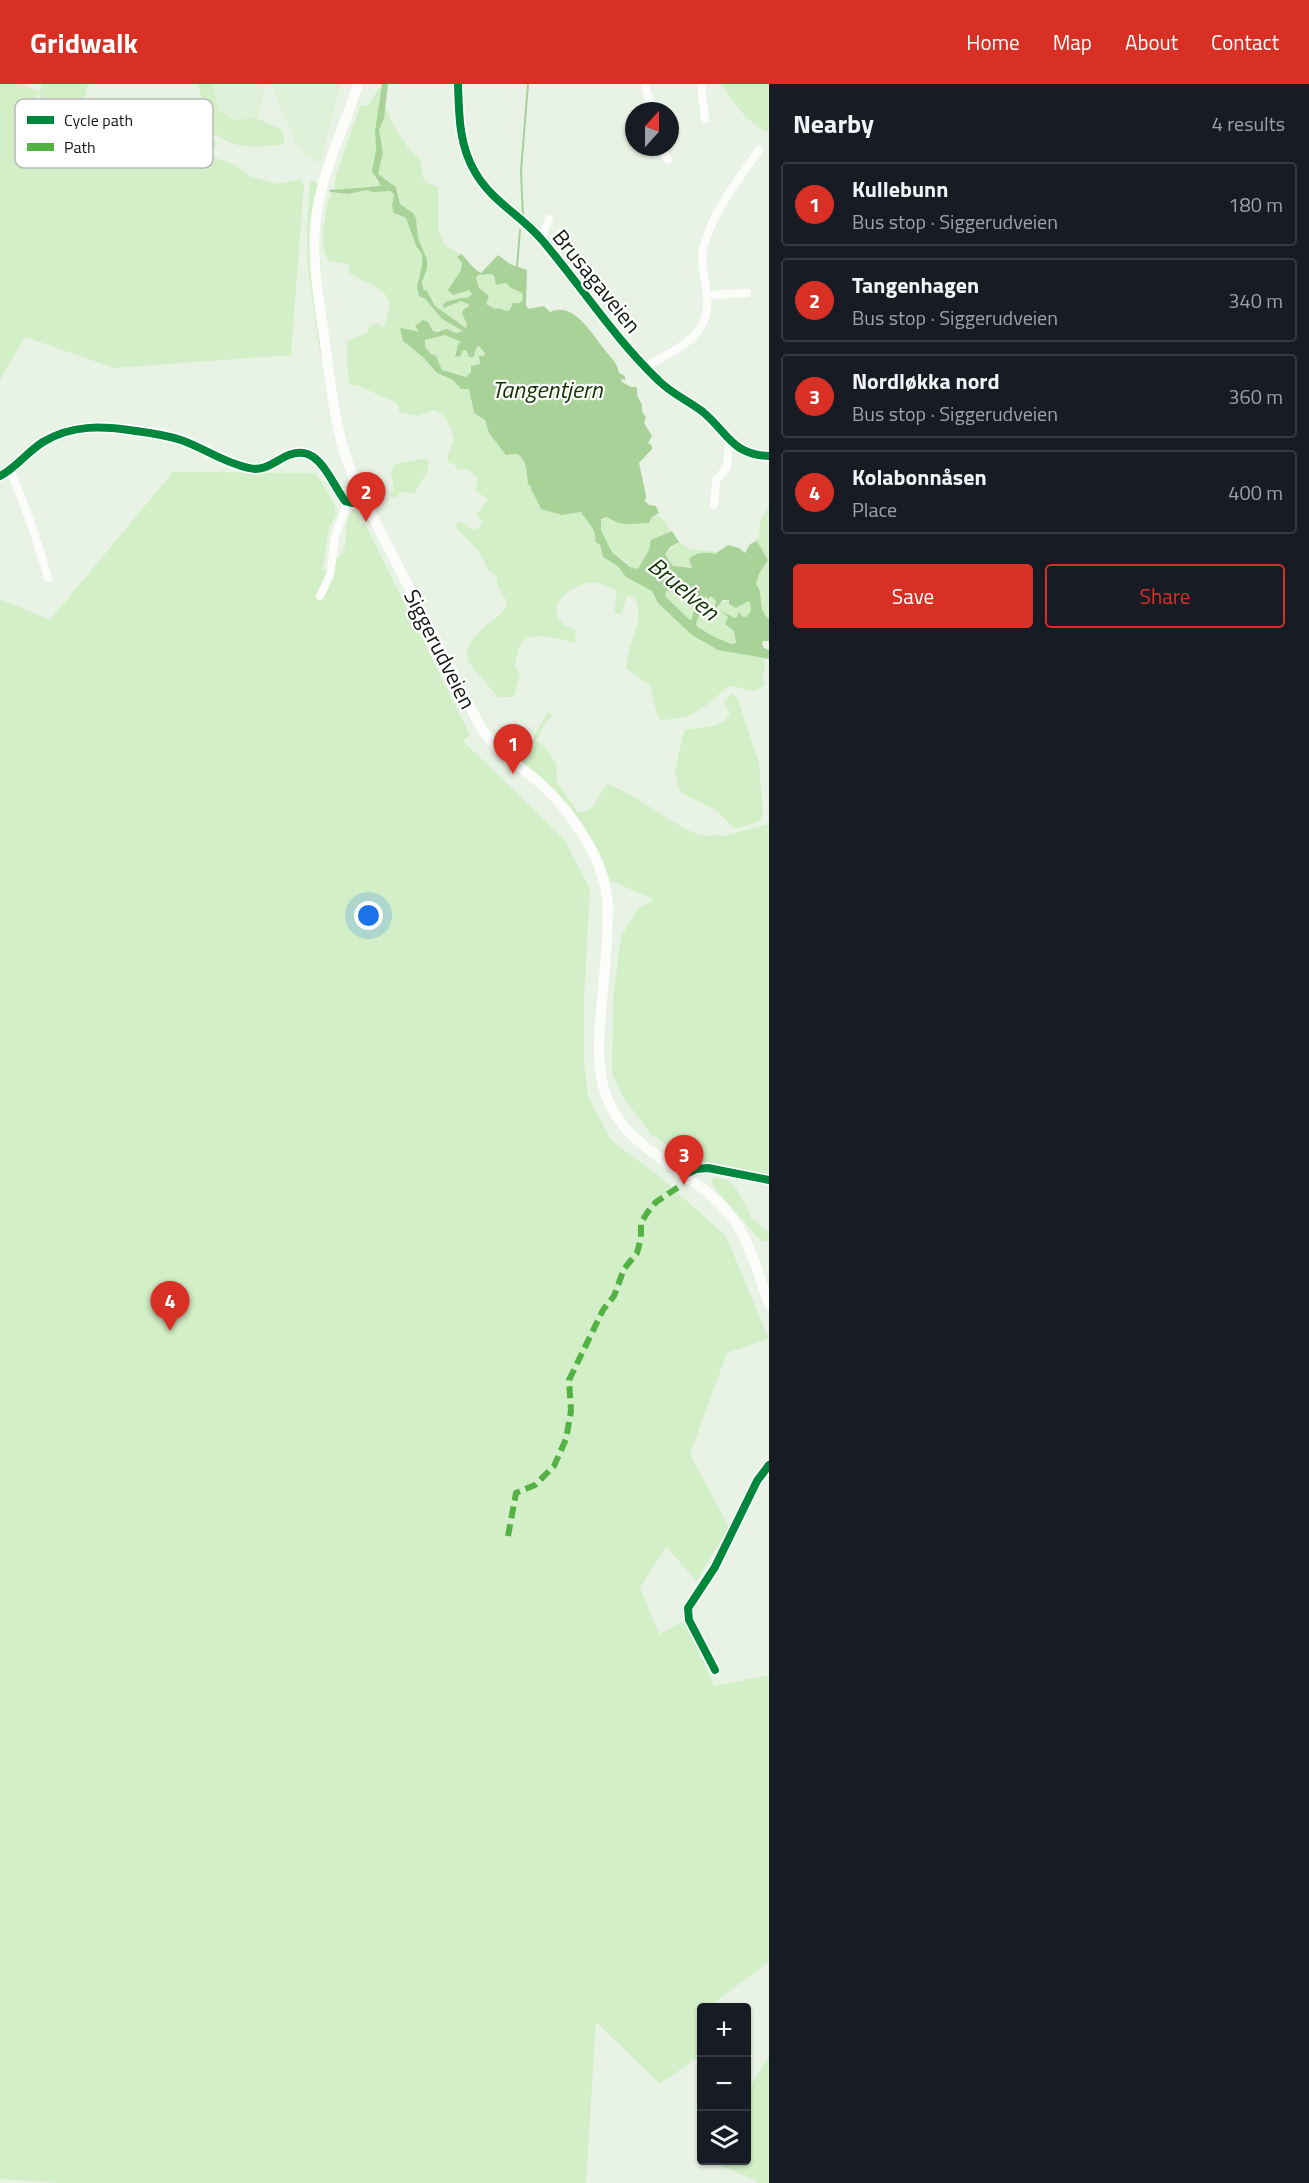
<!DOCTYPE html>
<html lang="en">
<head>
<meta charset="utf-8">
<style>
	body { margin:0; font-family:"Titillium Web",sans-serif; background:#20242c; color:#f1f3f6 }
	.controls { position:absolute; right:18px; bottom:18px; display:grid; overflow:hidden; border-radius:6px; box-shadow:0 2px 4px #0004 }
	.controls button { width:54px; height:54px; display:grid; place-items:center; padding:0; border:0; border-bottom:2px solid #363941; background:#171b24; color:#f1f3f6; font:30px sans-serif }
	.compass { position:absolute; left:625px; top:18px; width:54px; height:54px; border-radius:50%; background:#171b24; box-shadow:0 2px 4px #0004; rotate:21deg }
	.you { position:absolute; left:369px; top:832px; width:21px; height:21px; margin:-15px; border:4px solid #fff; border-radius:50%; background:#1a73e8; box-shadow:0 0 0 9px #1a73e833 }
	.badge { display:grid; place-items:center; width:39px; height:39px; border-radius:50%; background:#d93025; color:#fff; font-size:20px; font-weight:700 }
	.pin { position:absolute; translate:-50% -50px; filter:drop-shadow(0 2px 3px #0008) }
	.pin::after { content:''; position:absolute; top:32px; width:21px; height:18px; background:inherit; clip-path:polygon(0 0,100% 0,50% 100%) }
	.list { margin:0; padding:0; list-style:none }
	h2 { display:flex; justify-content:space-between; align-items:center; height:78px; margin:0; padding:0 24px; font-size:26px }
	h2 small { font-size:20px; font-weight:400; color:#9ea1a6 }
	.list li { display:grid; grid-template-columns:39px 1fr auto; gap:18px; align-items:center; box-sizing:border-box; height:84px; margin:0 12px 12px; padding:0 12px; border:2px solid #363941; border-radius:6px }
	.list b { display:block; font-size:22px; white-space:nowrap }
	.list p { margin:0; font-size:20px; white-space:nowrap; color:#9ea1a6 }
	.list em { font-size:20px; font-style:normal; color:#9ea1a6 }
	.actions { display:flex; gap:12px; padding:18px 24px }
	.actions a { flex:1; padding:14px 0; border:2px solid #d93025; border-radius:6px; text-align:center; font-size:21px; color:#d93025 }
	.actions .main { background:#d93025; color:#fff }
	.icon { flex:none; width:33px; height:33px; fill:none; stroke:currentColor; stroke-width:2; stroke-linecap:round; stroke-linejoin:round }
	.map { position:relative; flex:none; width:769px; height:2099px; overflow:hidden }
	header { display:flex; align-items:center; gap:36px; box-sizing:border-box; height:84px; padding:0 30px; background:#d93025; color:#fff }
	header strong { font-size:28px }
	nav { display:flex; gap:33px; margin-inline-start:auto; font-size:21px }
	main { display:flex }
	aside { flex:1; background:#171b24 }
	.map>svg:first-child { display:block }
	.built { fill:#dff1d8 }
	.green { fill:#d3efc8 }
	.water { fill:#a8d298; fill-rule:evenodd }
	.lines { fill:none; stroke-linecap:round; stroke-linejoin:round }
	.stream { stroke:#a8d298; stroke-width:2 }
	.minor { stroke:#fcfdfb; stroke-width:8 }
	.major { stroke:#fcfdfb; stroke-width:10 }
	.quiet { stroke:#54b144; stroke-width:6; stroke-dasharray:12 6; stroke-linecap:butt }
	.cycleway-casing { stroke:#fff; stroke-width:11 }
	.cycleway { stroke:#00873e; stroke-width:8 }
	.labels { text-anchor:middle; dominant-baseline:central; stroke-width:4.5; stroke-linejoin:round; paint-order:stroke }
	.street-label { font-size:22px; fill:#11180f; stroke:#fff }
	.water-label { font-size:24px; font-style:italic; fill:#123500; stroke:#fff }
	.key { fill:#fff; stroke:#b8bab7; stroke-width:1.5 }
	.key-label { font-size:16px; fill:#11180f }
</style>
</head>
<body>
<header>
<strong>Gridwalk</strong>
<nav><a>Home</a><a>Map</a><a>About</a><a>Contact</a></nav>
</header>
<main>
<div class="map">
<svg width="769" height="2099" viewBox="0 0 769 2099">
	<rect width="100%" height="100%" fill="#e9f3e5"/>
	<!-- built -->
	<path class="built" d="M213,0H267L257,34L234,36L219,26Z
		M271,0H341L320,79L305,72L301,63L296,61Z"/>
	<!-- green -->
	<path class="green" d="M0,0H20L39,7L42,0H88L85,13L82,16L43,15L40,13L39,8L34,18L36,23L64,28L69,19L91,28L87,40L132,53L150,41L174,58L192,65L191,59H188L166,48L148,35L150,34L166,38L164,40V44L166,41L175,42L217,58L211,71L197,68L234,80L250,92L278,100L299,95L304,101L291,271L114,284L25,253L0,296Z
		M198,0H213L219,26L234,36L257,34L283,47L284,60C258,63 237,67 216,50L214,52L205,48L200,40L214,48L208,44Z
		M722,0H769V46L766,48C746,37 734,20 722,0Z
		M382,3L375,47L376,66L374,77V94L381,102L335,105V95L360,22L368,21L379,4Z
		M386,23L392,39L409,65L420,75L423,94L429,100L438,103V144L445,162L461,170L459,171L462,182L457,194L450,200L463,208L469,206L472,210L468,214H461L445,218L444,224L461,217L468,220L469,222L463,226L462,230L467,240L466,244L435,222L421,203L427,185V175L418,154L417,141L400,119L398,107L392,99L378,90L383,69L379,46Z
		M313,96L318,100L323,269H320L308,185L307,145L310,98Z
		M367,106L390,107L394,110L392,122L397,131L406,134L416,162L422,170V182L418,195L423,213L442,235L463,247L460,249L444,246L433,247L428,238L418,246L419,248L412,247L403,257L424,274L437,289L453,296L464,305H469L474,329L485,336L489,349L508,372L517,370C527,376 527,390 529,401L531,402V405L540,424L562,431L581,428L591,438L603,473L618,482L626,493L652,507L658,519L675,533L687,546L718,566L763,574L765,583L762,595L765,599C754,615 743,601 728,602L710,619L689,632L666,636L660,635L657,631L650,601L626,585C625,564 647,535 635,514L627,512L621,530L614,529L617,507C609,503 600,498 590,499C575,500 546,518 560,536C563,542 570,543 576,547L575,559C564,555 532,547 523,557C518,563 517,573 515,581L520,592L514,613H498L496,611L469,579L466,566C470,559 475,552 481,546C489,537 505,531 507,518L497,500V494L494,490L489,487L479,468L454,441L461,437L469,444L476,446L482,439L481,435L476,431L488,416L475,406L478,393L466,385L458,386L454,380L449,379L447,375L454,355C450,342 448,332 434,326L418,332L399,328V322L396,319L359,302L349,300L347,279V257L367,249L371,241L378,239L384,244L390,219L385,210L376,203L349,189L350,181L329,177C317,162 326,125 331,108L348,110Z
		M491,190L496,201L506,199L514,206L522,209L523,215L520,219H513L510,226L506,227L499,224L495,225L486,220L489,212L479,204L476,194L478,191Z
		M445,251L460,257L454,270L462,271L461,267L466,266L468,271L475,272L476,264L479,262L485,269L479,278L480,280L472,281L471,289L466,293L442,286L436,272L426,266L424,261L425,256Z
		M422,375H427L429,379L428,386L415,409L401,408L395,414L390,412V408L394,407L391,388L394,380Z
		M173,388L316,389L334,419L336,432L329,444L322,488C329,482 339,474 343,467C350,454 341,438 354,425L358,429L361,441L365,440L470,651L463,657L564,755L590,805L584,913V979L588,1012L611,1056L661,1094L726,1152L769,1255L727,1269L690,1370L729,1443L697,1497L666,1463L640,1504L659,1550L687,1536L714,1602L769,1591V1878L708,1923L702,1924L701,1971L660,2000L596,1938L586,2099H61L0,2095V515L50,536Z
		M769,423V535C756,525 765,510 756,500L759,490L766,480C765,472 761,459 754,457L759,453L760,436Z
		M658,431L666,438L670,447L652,456L649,466L638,485L635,486L612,467L601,446L600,435C609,431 619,440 629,441C635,441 643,439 649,439L652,433Z
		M679,458L689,465L718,468C709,472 701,467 689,475L692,484L673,482L665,469Z
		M666,507C677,507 683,510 687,521L691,523L697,520H704L706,518V511L708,514L711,511L715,515V521L729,516V520L738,524L743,519L750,518L751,527L746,533L742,532L738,527V532L735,534L722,527L728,533L726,541L734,547L736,559L731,560C718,556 703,551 696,540L698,535L693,529L692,535L690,536L665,512Z
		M732,610L737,613L759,679L763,728L760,737L735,745L716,726L683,710L679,706L675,687L684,647L688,645C703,643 724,645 730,628L723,618Z
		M548,627L553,632L546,637L536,657L543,661L553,675L556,679L557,698L578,728C595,730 598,711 607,700C639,711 665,737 697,750C707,754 715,749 724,752L769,740V1100L683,1072L651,1050L623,1013L612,989L613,915L621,852L639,824L654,816L610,796L600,770L592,756L520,678Z
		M714,1093L728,1096L736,1104L752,1134L769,1148V1156L762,1158L717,1107L711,1098Z
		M769,1972V2099H756V2096L708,2077L746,2076L747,2008Z"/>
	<!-- water -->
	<path class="water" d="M382,0H388L384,34L379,46L383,69L378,90L396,103L400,120L414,130L416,135L418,154L427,175V185L422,198L423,205L427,207L435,222L466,244L467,240L462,230L463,226L469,222L468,220L461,217L444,224L443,222L445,218L461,214H468L472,210L469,206L453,211L448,206L461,186L462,179L457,173L461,170C469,176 471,184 481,189L498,171L510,180L527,186L526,221L528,225L544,222L550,228C573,217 591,248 604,265C611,274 617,278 619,289L625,292V296L621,295L622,298L631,303H637V311L642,321V328L646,333L644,339L652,352L648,359L652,362V365L639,379L646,412L645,417L649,421L656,422L659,429L652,433L649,439C634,440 621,443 607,433L601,435V446L612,468L630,483L638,485L649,466L651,456L672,447L679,458L670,463L665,470L673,482L692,484L689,475C697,468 706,468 715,470L728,461L739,464L745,469L750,460L757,457L768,476L759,490L756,500C765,510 756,525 769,535V557H763L762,560L764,564L769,566V575L718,566L692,551L658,519L652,507L626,493L618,482L603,473L600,461L595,457C598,446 586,437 581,428L562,431L541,425L531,405V402L528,400C527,389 527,375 517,370L506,371L489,349L485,336L474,329L469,305H461L453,296L437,289L424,274L403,257L400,245L402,244L419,248L415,242L423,236L428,238L433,247L437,248L447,245L456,249L463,247L442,235L425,215L419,212L417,202L422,182V170L416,162L406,134L394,129L392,122L394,110L390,107L373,108L367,106L348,110L330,108L329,106L381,102L372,87L376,66L375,47ZM491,190L494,192L496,201L506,199L511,204L522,209L523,215L520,219H513L510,226L506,227L499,224L495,225L486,220L489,212L479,204L476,194L478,191ZM445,251L461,258L458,260L455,273L461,272L462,267L466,266L469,273H474L476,264L479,262L485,269L484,272H479L480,280L471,282V288L466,293L442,286L436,272L430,269L425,263V256ZM666,507C677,507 683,510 686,521L691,523L697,520H705V512L708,515L711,512L716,517L715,523L716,524L723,516H729V520L736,524L747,518H750L751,527L746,533L742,532L738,527V532L735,534L721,527L728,533L725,540L734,547L736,559L731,560L712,552L698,543L696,540L699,531L698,528L695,526L693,529L692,535L690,536L665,512Z"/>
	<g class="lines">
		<!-- stream -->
		<path class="stream" d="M523,134L521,87L528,0
			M517,183L520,146"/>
		<!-- minor -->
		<path class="minor" d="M458,0C459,31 459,61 475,88C492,118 521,131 542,156C582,203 614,254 659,297C672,310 689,317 703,328C727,348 732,371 769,372
			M645,0L652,27
			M701,0L705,35
			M661,63L668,76
			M541,154L549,135
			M708,211L747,209
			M646,283C681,261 715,252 706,203C704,190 700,175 704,162C713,126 739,96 759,66
			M11,387L34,448L48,494
			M0,392C16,384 27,368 43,358C73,340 103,342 136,347C151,349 166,351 181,356C204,364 224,379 249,384C260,387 269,382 279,376C316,352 327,392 345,417L353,419L364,415
			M714,421L716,397L727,383L729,357
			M320,512L330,491L335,453L347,418
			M684,1091L696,1085L708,1084L769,1096
			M715,1586L689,1536L688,1524L715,1483L757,1397L769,1381"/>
		<!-- major -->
		<path class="major" d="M358,0C345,42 324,83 317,127C310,171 319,216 325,259C332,309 336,360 359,406L480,642C498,669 516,679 540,699C573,729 606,777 608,823C608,858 604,893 601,928C599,952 597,977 603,1001C618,1064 685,1081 725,1125C749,1151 757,1187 769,1220"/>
		<!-- quiet -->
		<path class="quiet" d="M508,1452L516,1409L535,1401L554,1382L566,1355L571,1327L569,1296L603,1226L614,1212L624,1185L637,1169L641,1154V1139L647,1129L656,1118L683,1100"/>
		<defs>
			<path id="cycleway" d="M458,0C459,31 459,61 475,88C492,118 521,131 542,156C582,203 614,254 659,297C672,310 689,317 703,328C727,348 732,371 769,372
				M0,392C16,384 27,368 43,358C73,340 103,342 136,347C151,349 166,351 181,356C204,364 224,379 249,384C260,387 269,382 279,376C316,352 327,392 345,417L353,419L364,415
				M684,1091L696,1085L708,1084L769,1096
				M715,1586L689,1536L688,1524L715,1483L757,1397L769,1381"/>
		</defs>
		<!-- cycleway casing -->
		<use href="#cycleway" class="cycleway-casing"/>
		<!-- cycleway -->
		<use href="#cycleway" class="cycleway"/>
	</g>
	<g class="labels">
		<!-- street labels -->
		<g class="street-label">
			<text transform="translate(597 197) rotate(51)">Brusagaveien</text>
			<text transform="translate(440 565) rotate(63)">Siggerudveien</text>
		</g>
		<!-- water labels -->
		<g class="water-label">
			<text x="547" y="305">Tangentjern</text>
			<text transform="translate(684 504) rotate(40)">Bruelven</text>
		</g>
	</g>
	<!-- legend -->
	<rect x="15" y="15" width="198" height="69" rx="9" class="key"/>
	<rect x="27" y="32" width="27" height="8" fill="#00873e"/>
	<rect x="27" y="59" width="27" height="8" fill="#54b144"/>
	<g class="key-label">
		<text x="64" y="42">Cycle path</text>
		<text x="64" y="69">Path</text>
	</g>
</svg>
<div class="controls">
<button>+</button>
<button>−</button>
<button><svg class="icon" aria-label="layers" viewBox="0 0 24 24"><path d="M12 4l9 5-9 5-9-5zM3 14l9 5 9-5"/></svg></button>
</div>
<svg class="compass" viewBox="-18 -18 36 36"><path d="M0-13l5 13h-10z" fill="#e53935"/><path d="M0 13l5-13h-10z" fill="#9ea1a6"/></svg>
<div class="you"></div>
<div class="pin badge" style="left:513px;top:690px">1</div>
<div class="pin badge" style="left:366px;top:438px">2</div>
<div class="pin badge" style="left:684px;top:1101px">3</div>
<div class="pin badge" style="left:170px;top:1247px">4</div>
</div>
<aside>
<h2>Nearby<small>4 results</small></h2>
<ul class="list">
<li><span class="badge">1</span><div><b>Kullebunn</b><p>Bus stop · Siggerudveien</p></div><em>180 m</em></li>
<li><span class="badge">2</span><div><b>Tangenhagen</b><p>Bus stop · Siggerudveien</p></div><em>340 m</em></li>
<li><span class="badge">3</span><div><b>Nordløkka nord</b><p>Bus stop · Siggerudveien</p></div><em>360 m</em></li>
<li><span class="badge">4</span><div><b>Kolabonnåsen</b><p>Place</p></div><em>400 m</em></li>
</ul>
<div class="actions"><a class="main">Save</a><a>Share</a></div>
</aside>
</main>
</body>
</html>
